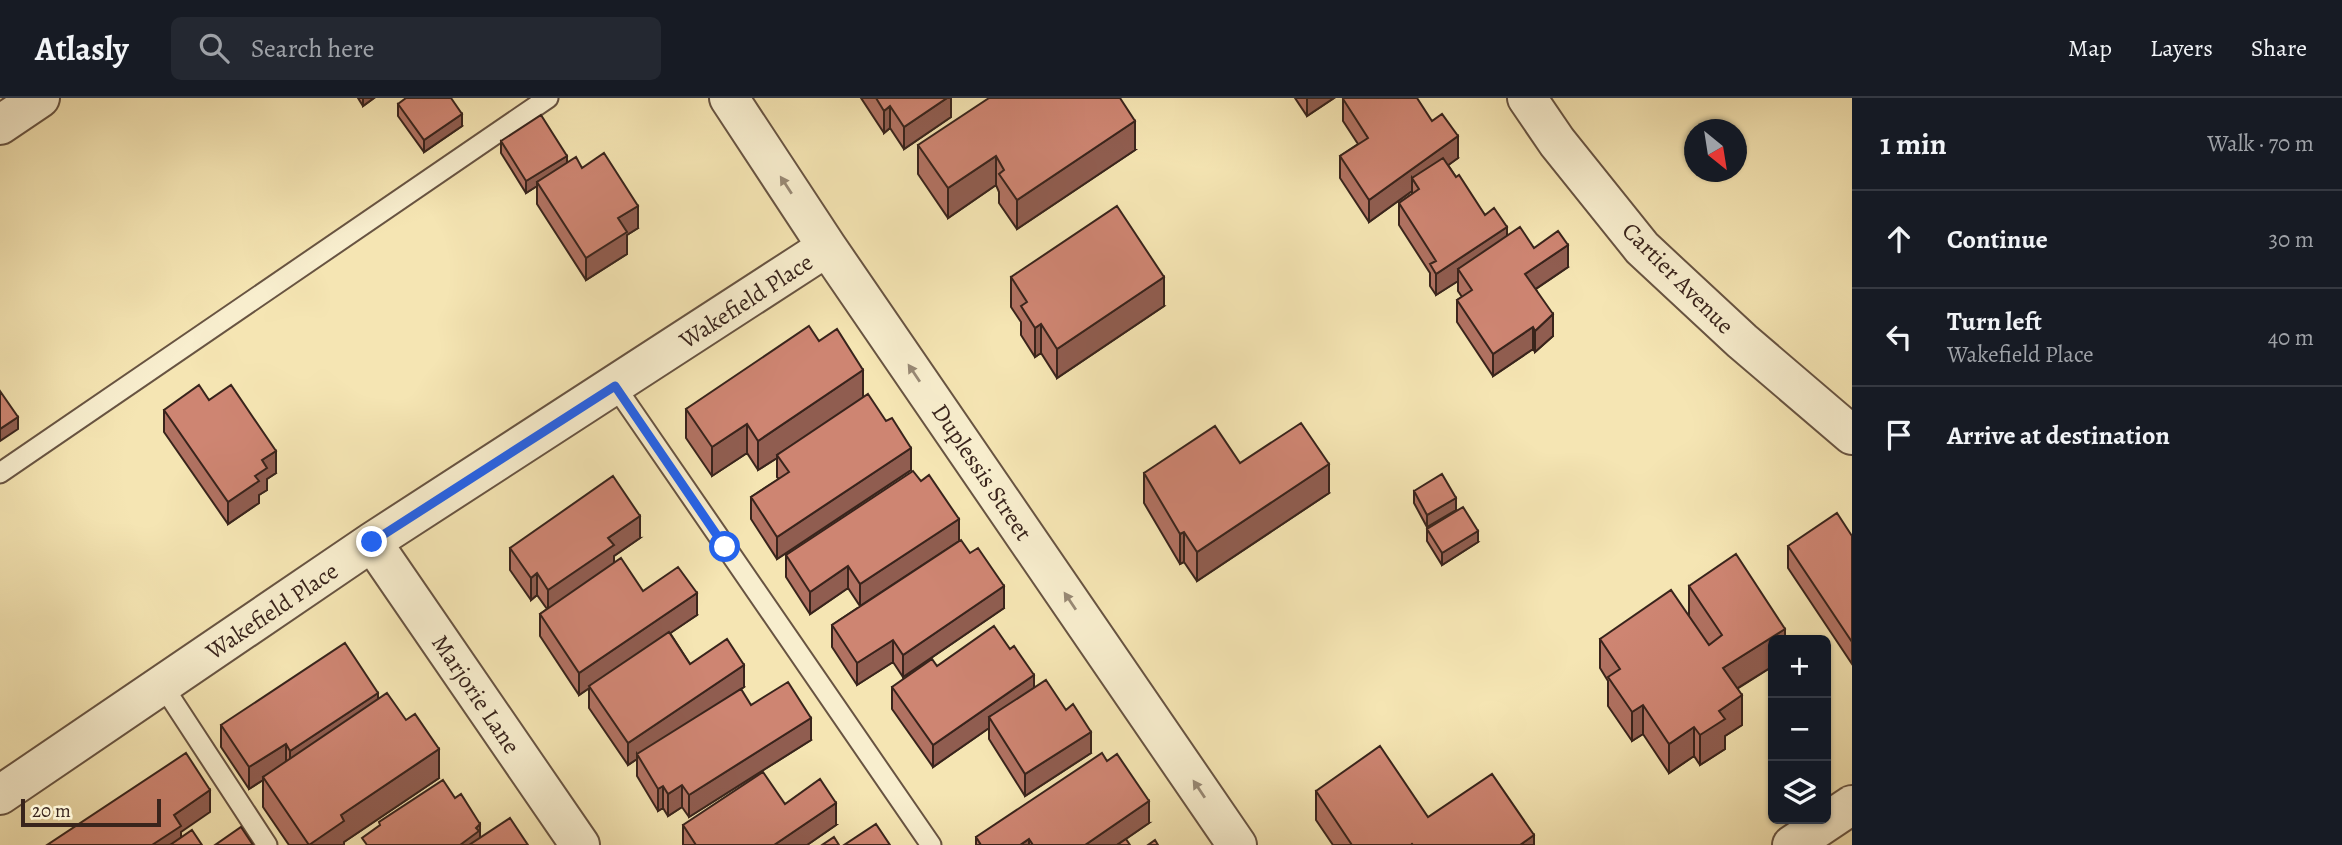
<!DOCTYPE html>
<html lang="en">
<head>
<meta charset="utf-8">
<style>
	body { margin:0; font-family:Alegreya,serif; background:#242831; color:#f1f3f6 }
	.controls { position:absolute; right:21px; bottom:21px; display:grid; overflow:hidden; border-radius:10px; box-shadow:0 2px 5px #0004 }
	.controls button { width:63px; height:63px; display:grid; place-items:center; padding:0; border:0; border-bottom:2px solid #363941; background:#171b24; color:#f1f3f6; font:35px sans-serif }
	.compass { position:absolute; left:1684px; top:21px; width:63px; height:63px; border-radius:50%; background:#171b24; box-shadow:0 2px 5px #0004; rotate:150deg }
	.scale { position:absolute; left:21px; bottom:18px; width:140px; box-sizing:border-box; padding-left:7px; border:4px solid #39241c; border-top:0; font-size:19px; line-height:24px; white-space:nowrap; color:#39241c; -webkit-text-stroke:5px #f8eece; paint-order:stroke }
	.stop { position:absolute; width:21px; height:21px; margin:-16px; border:5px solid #2563eb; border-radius:50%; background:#fff }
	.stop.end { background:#2563eb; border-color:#fff; box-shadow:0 2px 7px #0008 }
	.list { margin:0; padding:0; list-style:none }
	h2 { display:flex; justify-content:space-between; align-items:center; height:91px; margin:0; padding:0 28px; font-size:30px }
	h2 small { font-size:23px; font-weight:400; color:#9ea1a6 }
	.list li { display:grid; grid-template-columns:46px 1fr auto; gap:21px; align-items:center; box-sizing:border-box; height:98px; padding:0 28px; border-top:2px solid #363941 }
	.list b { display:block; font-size:26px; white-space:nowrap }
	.list p { margin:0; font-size:23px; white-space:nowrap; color:#9ea1a6 }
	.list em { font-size:23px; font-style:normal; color:#9ea1a6 }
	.icon { flex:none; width:38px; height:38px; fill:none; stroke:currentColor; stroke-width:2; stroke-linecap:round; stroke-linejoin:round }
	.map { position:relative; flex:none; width:1852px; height:747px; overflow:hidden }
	header { display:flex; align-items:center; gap:42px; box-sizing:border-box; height:98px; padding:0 35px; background:#171b24; border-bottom:2px solid #363941 }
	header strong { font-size:33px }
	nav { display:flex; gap:38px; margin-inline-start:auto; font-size:24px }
	.search { width:490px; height:63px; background:#242831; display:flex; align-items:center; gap:18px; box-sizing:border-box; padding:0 24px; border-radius:10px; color:#9ea1a6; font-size:26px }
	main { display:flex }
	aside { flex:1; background:#171b24 }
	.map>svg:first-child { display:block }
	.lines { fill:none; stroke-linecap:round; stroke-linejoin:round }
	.service-casing { stroke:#685442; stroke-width:23 }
	.minor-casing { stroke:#685442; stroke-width:42 }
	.tertiary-casing { stroke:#685442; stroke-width:42 }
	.service { stroke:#f8eece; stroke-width:19 }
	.minor { stroke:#f8eece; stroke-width:38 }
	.tertiary { stroke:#f8eece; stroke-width:38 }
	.wall { fill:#b17262; stroke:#39241c; stroke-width:2 }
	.shaded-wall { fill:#905d50; stroke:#39241c; stroke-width:2 }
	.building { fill:#ce8572; stroke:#39241c; stroke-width:2 }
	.oneway { fill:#988975 }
	.route { stroke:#2563eb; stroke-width:9 }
	.labels { text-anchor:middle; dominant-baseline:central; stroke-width:6; stroke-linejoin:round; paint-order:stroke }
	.street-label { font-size:24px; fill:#39241c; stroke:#f8eece }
</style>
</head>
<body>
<header>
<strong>Atlasly</strong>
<div class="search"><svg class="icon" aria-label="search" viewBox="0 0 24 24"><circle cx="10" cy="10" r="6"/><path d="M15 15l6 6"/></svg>Search here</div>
<nav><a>Map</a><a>Layers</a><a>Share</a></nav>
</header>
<main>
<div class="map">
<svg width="1852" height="747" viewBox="0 0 1852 747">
	<rect width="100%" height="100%" fill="#f5e5b3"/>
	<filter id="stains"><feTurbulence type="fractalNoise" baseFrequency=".00286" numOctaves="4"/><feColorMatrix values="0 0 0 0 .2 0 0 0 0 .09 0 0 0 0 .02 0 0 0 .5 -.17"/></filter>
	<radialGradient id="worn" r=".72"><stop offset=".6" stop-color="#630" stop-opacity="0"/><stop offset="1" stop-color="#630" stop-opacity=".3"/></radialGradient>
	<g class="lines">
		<defs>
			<path id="service" d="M615,288L931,747
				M0,375L548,0
				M163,588L267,747"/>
			<path id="minor" d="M729,0L827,149L1237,747
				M1527,0L1557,44L1642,150L1742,243L1852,337
				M0,27L40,0
				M372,444L580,747
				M0,697L372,444L827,149"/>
			<path id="tertiary" d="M1792,747L1852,707"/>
		</defs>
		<!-- service casing -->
		<use href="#service" class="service-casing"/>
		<!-- minor casing -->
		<use href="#minor" class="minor-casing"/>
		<!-- tertiary casing -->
		<use href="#tertiary" class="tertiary-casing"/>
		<!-- service -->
		<use href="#service" class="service"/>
		<!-- minor -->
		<use href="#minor" class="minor"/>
		<!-- tertiary -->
		<use href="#tertiary" class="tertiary"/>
	</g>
	<!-- wall -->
	<path class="wall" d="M358,0H374L363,8Z
		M861,0H951V19L904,51L890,30L884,35Z
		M1295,0H1334L1307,18Z
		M1343,1L1458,60L1448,67L1456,79L1485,117L1507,138L1534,150L1568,169L1536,191L1553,238L1535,254L1533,251L1493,278L1457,224V202L1462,199L1458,193V183L1436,197L1430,188V175L1399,127V105L1412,96V93L1369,124L1340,80V58L1358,46L1343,23Z
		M398,6L462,28L424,54L398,18Z
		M501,43L582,70L638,130L627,137V156L586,182L537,106V88L526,95L501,55Z
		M918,47L1135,52L1017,131L999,105V94L996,87L948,120L918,76Z
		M1011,179L1164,208L1057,280L1041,255L1035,259L1021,237V224L1011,209Z
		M819,243L863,299L911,372L777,461L751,421V399L779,381L777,379V360L758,372L747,355L712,378L686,340V311Z
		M209,302L276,375L267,381V392L259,397V405L228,426L164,334V312Z
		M1240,365L1329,395L1197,483L1184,464L1180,466L1144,405V375Z
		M1414,393L1456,412L1427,429L1414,405Z
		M1427,431L1478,444L1442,467L1427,443Z
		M1852,438V566L1788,470V448Z
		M640,440L614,458V465L643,493L697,517L670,535L690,566L744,589L735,595L751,607L811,642L689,719L682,709L668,718L663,710L658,713L637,678V661L628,667L589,610V590L579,597L540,538V516L547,511L537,497L531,502L510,472V450Z
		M959,443L1004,510L903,579L893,564L857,587L832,549V527L943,453L860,508L848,490L810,516L786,479V457Z
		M1689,488L1785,542L1773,568L1737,591L1742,627L1725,638V651L1700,667L1694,658L1669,675L1643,636L1632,643L1608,608V583L1600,570V541L1689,517Z
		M892,589H1034L1091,655L1025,698L989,641V630L933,669L892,611Z
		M378,600L439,680L344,744V747H289L263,709V682L249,691L221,649V627Z
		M1316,693L1428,719L1534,747H1333L1316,722Z
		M1149,725L1117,747H976V739Z
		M683,727H836L807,747H683Z"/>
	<!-- shaded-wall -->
	<path class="shaded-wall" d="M363,0H374L363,8Z
		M947,0H951V19L904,51V29Z
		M1307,0H1334L1307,18Z
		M890,8V30L884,35V13Z
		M462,16V28L424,54V42Z
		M1135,23V52L1017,131V102Z
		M1458,38V60L1418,89L1412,80V93L1369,124V102Z
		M567,58V70L537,84V88L526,95V83Z
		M996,58V87L948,120V90Z
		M638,108V130L627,137V156L586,182V160L618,120Z
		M1507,129V151L1458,171V183L1436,197V176Z
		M1568,147V169L1525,198V176Z
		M1164,179V208L1057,280V251Z
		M1553,216V238L1535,254V233Z
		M1041,226V255L1035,259V230Z
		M1533,229V251L1493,278V256Z
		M863,272V302L777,357V360L758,372V343Z
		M18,319V331L0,343V331Z
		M747,326V355L712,378V349Z
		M911,350V372L777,461V439Z
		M276,353V375L267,381V392L259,397V405L228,426V404L255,378L262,362Z
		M1329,366V395L1197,483V454Z
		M1456,400V412L1427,429V417Z
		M640,418V440L614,458V469L548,514V492L608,440Z
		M959,421V443L860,508V486Z
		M1478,433V444L1442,467V455Z
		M1184,434V464L1180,466V436Z
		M848,468V490L810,516V494Z
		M537,475V497L531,502V480Z
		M1004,488V510L903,579V557Z
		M697,495V517L579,597V575Z
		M1785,531V542H1773V568L1723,599V570Z
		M893,542V564L857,587V565Z
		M744,567V589L639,659L637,656V661L628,667V645Z
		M1034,577V599L989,619V630L933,669V647Z
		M378,595V617L290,675V653Z
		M1742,597V627L1725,638V651L1700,667V637L1719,613Z
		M1643,607V636L1632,643V614Z
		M811,620V642L689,719V697Z
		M1694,629V658L1669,675V646Z
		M1091,634V655L1025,698V676Z
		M286,646V668L263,679V682L249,691V669Z
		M439,651V680L344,744V747H309L341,717Z
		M682,687V709L668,718V696Z
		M663,688V710L658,713V691Z
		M210,692V714L181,734V747H152L174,717Z
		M1149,703V725L1117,747H1085Z
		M836,705V727L807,747H774Z
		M480,726V747H460L476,730Z
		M1534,737V747H1520Z
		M1029,741V747H1020Z"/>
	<!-- building -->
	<path class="building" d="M406,0H451L462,16L424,42L398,6Z
		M876,0H947L904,29L890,8L884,13Z
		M989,0H1120L1135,23L1017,102L999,76L1004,72L996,58L948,90L918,47Z
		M1344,0H1417L1432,23L1442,16L1458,38L1369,102L1340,58L1368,40L1343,1Z
		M541,17L567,58L526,83L501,43Z
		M604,55L638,108L618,120L627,134L586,160L537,84L576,59L582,70Z
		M1443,60L1456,79L1459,77L1485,117L1494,110L1507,129L1436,176L1430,166L1436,163L1399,105L1419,91L1412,80Z
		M1117,108L1164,179L1057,251L1041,226L1035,230L1021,208L1027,204L1011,179Z
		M1520,129L1534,150L1558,133L1568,147L1525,176L1553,216L1535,233L1533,229L1493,256L1457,202L1472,192L1458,171Z
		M809,228L819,243L837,231L863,272L758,343L747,326L712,349L686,311Z
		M199,287L209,302L231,287L276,353L262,362L267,370L255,378L259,383L228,404L164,312Z
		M0,293L18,319L0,331Z
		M868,296L886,323L892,320L911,350L777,439L751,399L789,374L777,357Z
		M1301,325L1329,366L1197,454L1184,434L1180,436L1144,375L1215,328L1240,365Z
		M913,373L921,383L929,377L959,421L860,486L848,468L810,494L786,457Z
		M1442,376L1456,400L1427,417L1414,393Z
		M613,378L640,418L608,440L614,447L548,492L537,475L531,480L510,450Z
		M1463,409L1478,433L1442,455L1427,431Z
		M1837,415L1852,438V544L1788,448Z
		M961,442L970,455L978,450L1004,488L903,557L893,542L857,565L832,527Z
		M1736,456L1785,531L1723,570L1742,597L1719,613L1725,621L1700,637L1694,629L1669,646L1643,607L1632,614L1608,579L1620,571L1600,541L1671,492L1709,547L1722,537L1689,488Z
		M621,460L643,493L678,469L697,495L579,575L540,516Z
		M994,528L1010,551L1014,548L1034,577L933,647L892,589L932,561L937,568Z
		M669,534L690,566L727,541L744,567L628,645L589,588Z
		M345,545L378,595L290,653L286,646L249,669L221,627Z
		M1046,582L1066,612L1073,606L1091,634L1025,676L989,619Z
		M788,584L811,620L689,697L682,687L668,696L663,688L658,691L637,656L741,591L751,607Z
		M387,595L406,622L415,616L439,651L341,717L344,723L309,747L263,679Z
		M1380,648L1428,719L1492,676L1534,737L1520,747H1413L1412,746L1411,747H1352L1316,693Z
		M186,655L210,692L174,717L181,728L152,747H47Z
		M1102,655L1107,663L1117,656L1149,703L1085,747H1033L1029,741L1020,747H981L976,739Z
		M763,674L785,706L820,681L836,705L774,747H696L683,727Z
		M443,682L455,700L461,696L480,726L476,730L479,733L460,747H367L362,740L380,727L379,724Z
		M510,720L528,747H469Z
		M876,726L890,747H844Z
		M241,729L253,747H215Z
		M192,732L202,747H170Z
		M834,739L839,747H822Z
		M1126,741L1130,747H1117Z
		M1155,742L1158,747H1148Z"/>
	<!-- one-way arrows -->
	<defs><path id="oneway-solid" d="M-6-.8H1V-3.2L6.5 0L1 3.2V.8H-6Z" transform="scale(1.75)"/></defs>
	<g class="oneway">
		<use href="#oneway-solid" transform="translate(786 87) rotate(-123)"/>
		<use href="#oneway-solid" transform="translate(914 275) rotate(-124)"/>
		<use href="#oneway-solid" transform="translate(1070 503) rotate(-124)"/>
		<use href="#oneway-solid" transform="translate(1199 691) rotate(-124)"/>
	</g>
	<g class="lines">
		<!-- route -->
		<path class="route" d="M372,444L615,288L725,449"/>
	</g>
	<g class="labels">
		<!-- street labels -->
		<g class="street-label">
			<text transform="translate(1678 180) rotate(45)">Cartier Avenue</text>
			<text transform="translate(746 203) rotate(-33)">Wakefield Place</text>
			<text transform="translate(982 374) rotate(56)">Duplessis Street</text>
			<text transform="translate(272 513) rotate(-34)">Wakefield Place</text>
			<text transform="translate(476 596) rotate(56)">Marjorie Lane</text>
		</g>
	</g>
	<rect width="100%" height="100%" filter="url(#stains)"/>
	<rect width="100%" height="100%" fill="url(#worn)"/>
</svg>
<div class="controls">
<button>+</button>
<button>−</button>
<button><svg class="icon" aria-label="layers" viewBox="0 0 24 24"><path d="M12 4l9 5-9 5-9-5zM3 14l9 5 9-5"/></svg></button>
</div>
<svg class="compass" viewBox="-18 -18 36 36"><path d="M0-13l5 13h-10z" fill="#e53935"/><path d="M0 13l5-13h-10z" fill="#9ea1a6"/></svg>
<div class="scale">20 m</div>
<div class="stop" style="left:725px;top:449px"></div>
<div class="stop end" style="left:372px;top:444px"></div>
</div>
<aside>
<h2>1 min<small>Walk · 70 m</small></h2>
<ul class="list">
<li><svg class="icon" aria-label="ahead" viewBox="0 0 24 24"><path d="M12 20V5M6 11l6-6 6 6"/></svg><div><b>Continue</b></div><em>30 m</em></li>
<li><svg class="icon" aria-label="left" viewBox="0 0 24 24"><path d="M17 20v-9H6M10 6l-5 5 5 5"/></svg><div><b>Turn left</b><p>Wakefield Place</p></div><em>40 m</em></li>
<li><svg class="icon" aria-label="arrive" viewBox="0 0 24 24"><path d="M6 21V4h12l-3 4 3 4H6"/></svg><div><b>Arrive at destination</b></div></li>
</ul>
</aside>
</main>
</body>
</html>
